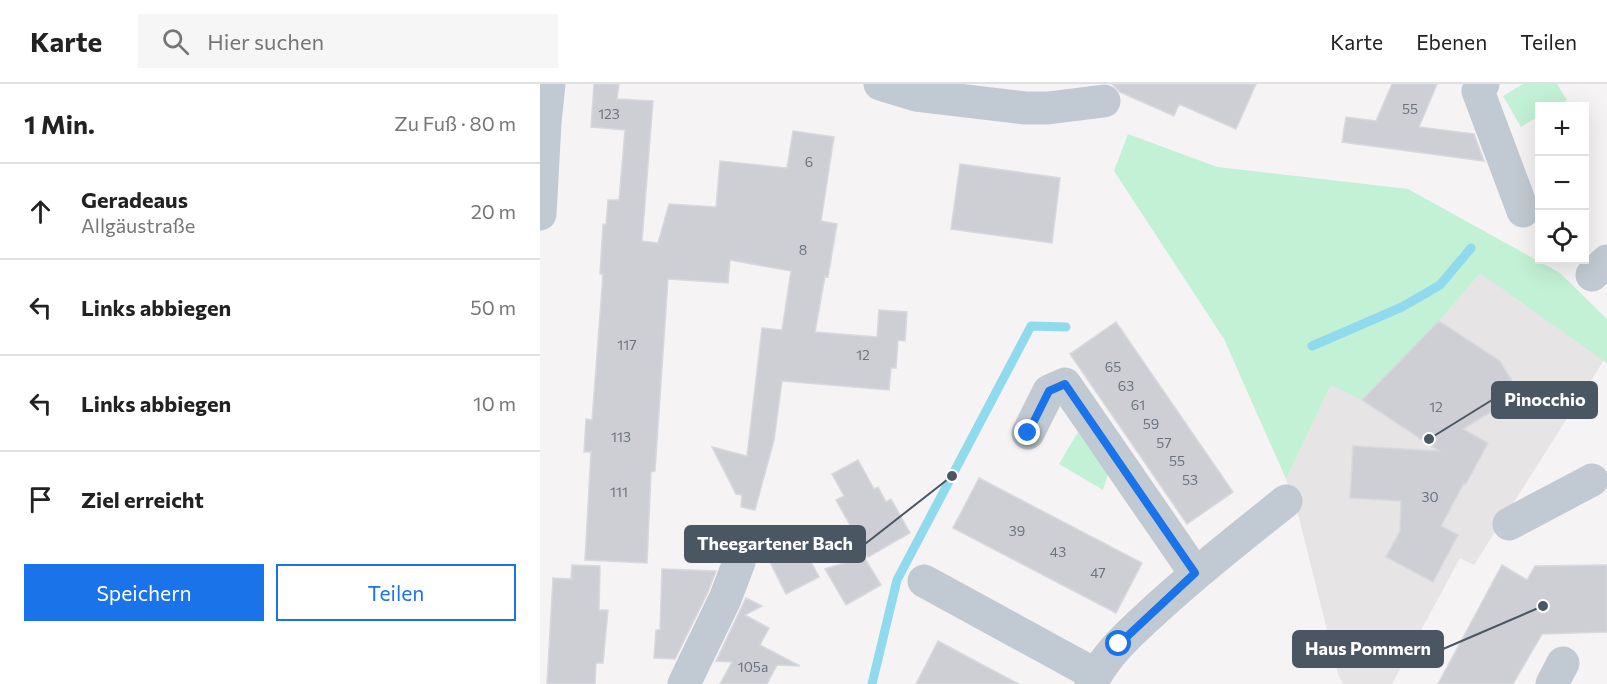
<!DOCTYPE html>
<html lang="de">
<head>
<meta charset="utf-8">
<style>
	body { margin:0; font-family:Commissioner,sans-serif; background:#f6f6f6; color:#222 }
	.controls { position:absolute; right:18px; top:18px; display:grid; overflow:hidden; border-radius:0px; box-shadow:0 6px 24px #0002 }
	.controls button { width:54px; height:54px; display:grid; place-items:center; padding:0; border:0; border-bottom:2px solid #e0e0e0; background:#fff; color:#222; font:30px sans-serif }
	.stop { position:absolute; width:18px; height:18px; margin:-14px; border:4px solid #1a73e8; border-radius:50%; background:#fff }
	.stop.end { background:#1a73e8; border-color:#fff; box-shadow:0 2px 6px #0008 }
	.list { margin:0; padding:0; list-style:none }
	h2 { display:flex; justify-content:space-between; align-items:center; height:78px; margin:0; padding:0 24px; font-size:26px }
	h2 small { font-size:20px; font-weight:400; color:#767676 }
	.list li { display:grid; grid-template-columns:39px 1fr auto; gap:18px; align-items:center; box-sizing:border-box; height:96px; padding:0 24px; border-top:2px solid #e0e0e0 }
	.list b { display:block; font-size:22px; white-space:nowrap }
	.list p { margin:0; font-size:20px; white-space:nowrap; color:#767676 }
	.list em { font-size:20px; font-style:normal; color:#767676 }
	.actions { display:flex; gap:12px; padding:18px 24px }
	.actions a { flex:1; padding:14px 0; border:2px solid #1a73e8; border-radius:0px; text-align:center; font-size:21px; color:#1a73e8 }
	.actions .main { background:#1a73e8; color:#fff }
	.icon { flex:none; width:33px; height:33px; fill:none; stroke:currentColor; stroke-width:2; stroke-linecap:round; stroke-linejoin:round }
	.map { position:relative; flex:none; width:1067px; height:600px; overflow:hidden }
	header { display:flex; align-items:center; gap:36px; box-sizing:border-box; height:84px; padding:0 30px; background:#fff; border-bottom:2px solid #e0e0e0 }
	header strong { font-size:28px }
	nav { display:flex; gap:33px; margin-inline-start:auto; font-size:21px }
	.search { width:420px; height:54px; background:#f6f6f6; display:flex; align-items:center; gap:15px; box-sizing:border-box; padding:0 21px; border-radius:0px; color:#767676; font-size:22px }
	main { display:flex }
	aside { flex:1; background:#fff }
	.map>svg:first-child { display:block }
	.education { fill:#e6e4e5 }
	.green { fill:#c3f1d5 }
	.lines { fill:none; stroke-linecap:round; stroke-linejoin:round }
	.stream { stroke:#90daee; stroke-width:9 }
	.building { fill:#cdcfd5; stroke:#d7d9de; stroke-width:1.5 }
	.minor { stroke:#c1cad2; stroke-width:33 }
	.route { stroke:#1a73e8; stroke-width:8 }
	.labels { text-anchor:middle; dominant-baseline:central; stroke-width:5; stroke-linejoin:round; paint-order:stroke }
	.number-label { font-size:14px; fill:#6b747e }
	.leader { fill:none; stroke:#4a5661; stroke-width:2 }
	.callout-dot { fill:#4a5661; stroke:#fff; stroke-width:2 }
	.callout { fill:#4a5661; stroke:#4a5661; stroke-width:2 }
	.callout-label { font-size:18px; text-anchor:middle; font-weight:bold; fill:#fff }
</style>
</head>
<body>
<header>
<strong>Karte</strong>
<div class="search"><svg class="icon" aria-label="search" viewBox="0 0 24 24"><circle cx="10" cy="10" r="6"/><path d="M15 15l6 6"/></svg>Hier suchen</div>
<nav><a>Karte</a><a>Ebenen</a><a>Teilen</a></nav>
</header>
<main>
<aside>
<h2>1 Min.<small>Zu Fuß · 80 m</small></h2>
<ul class="list">
<li><svg class="icon" aria-label="ahead" viewBox="0 0 24 24"><path d="M12 20V5M6 11l6-6 6 6"/></svg><div><b>Geradeaus</b><p>Allgäustraße</p></div><em>20 m</em></li>
<li><svg class="icon" aria-label="left" viewBox="0 0 24 24"><path d="M17 20v-9H6M10 6l-5 5 5 5"/></svg><div><b>Links abbiegen</b></div><em>50 m</em></li>
<li><svg class="icon" aria-label="left" viewBox="0 0 24 24"><path d="M17 20v-9H6M10 6l-5 5 5 5"/></svg><div><b>Links abbiegen</b></div><em>10 m</em></li>
<li><svg class="icon" aria-label="arrive" viewBox="0 0 24 24"><path d="M6 21V4h12l-3 4 3 4H6"/></svg><div><b>Ziel erreicht</b></div></li>
</ul>
<div class="actions"><a class="main">Speichern</a><a>Teilen</a></div>
</aside>
<div class="map">
<svg width="1067" height="600" viewBox="0 0 1067 600">
	<rect width="100%" height="100%" fill="#f5f3f3"/>
	<!-- education -->
	<path class="education" d="M940,188L1064,276L934,481L920,474L852,600H803L798,590L759,434L746,395L791,301L899,237Z"/>
	<!-- green -->
	<path class="green" d="M983,0H1017L1027,16L1017,22H999V32L981,43L963,12Z
		M588,50L677,83L868,105L1020,189L1067,235V279L940,189L899,237L822,316L791,301L746,395L684,255L574,87Z
		M538,348L568,390L563,406L519,380Z"/>
	<g class="lines">
		<!-- stream -->
		<path class="stream" d="M772,262L862,223L900,201L931,164
			M332,600L357,496L491,242L526,243"/>
	</g>
	<!-- building -->
	<path class="building" d="M54,0H79L77,15L113,17L102,157L118,159L129,120L176,123L180,77L247,84L253,47L294,53L281,137L297,140L288,193L285,192L275,248L337,253L339,226L367,228L365,257L358,256L356,284H351L349,306L242,297L234,356L215,426L201,423L202,411L196,410L172,363L207,372L222,244L242,246L251,187L190,176L188,199L128,195L115,387L111,388L107,479L45,476L51,368H44L46,335L52,336L55,297L63,190H60L63,140L66,141L68,116H79L85,46L51,43Z
		M572,0H716L696,45L639,20L634,32L580,8Z
		M852,0H897L879,43L934,50L944,77L802,58L806,33L836,37Z
		M420,80L520,94L512,159L411,145Z
		M899,237L960,277L980,310L923,345L948,359L926,400L924,399L901,442L918,451L893,498L846,473L860,447L861,417L810,414L813,362L899,367L822,316Z
		M576,238L693,408L647,440L530,270Z
		M318,376L334,405L338,403L346,418L351,415L370,449L328,473L296,416L304,412L292,390Z
		M439,394L602,479L576,529L413,444Z
		M260,457L279,493L246,510L228,474Z
		M324,473L341,501L306,521L285,485Z
		M32,481L60,482L59,526H68L63,579H56L55,600H7L13,494L31,495Z
		M962,481L987,496L995,482L1067,481V548L1002,550L973,600H898Z
		M122,485L176,487L168,508L135,575L114,574L116,546H120Z
		M206,514L222,522L205,531L229,544L220,561L260,582L237,581L227,600H180L192,578L176,577Z
		M398,557L439,579L479,600H376Z"/>
	<g class="lines">
		<!-- minor -->
		<path class="minor" d="M340,0L376,11L485,24H508L564,17
			M943,0L938,7L983,127
			M0,130L5,38L9,0
			M1052,191L1067,177
			M488,349L509,307L525,300L655,489
			M969,440L1052,396
			M384,497L556,591
			M144,600L185,515L199,478
			M551,600C566,570 590,549 614,527C656,488 701,453 746,417
			M1012,600L1023,579"/>
	</g>
	<g class="lines">
		<!-- route -->
		<path class="route" d="M488,349L509,307L525,300L655,489L579,560"/>
	</g>
	<g class="labels">
		<!-- number labels -->
		<g class="number-label">
			<text x="870" y="24">55</text>
			<text x="69" y="29">123</text>
			<text x="269" y="77">6</text>
			<text x="263" y="165">8</text>
			<text x="87" y="260">117</text>
			<text x="323" y="270">12</text>
			<text x="573" y="282">65</text>
			<text x="586" y="301">63</text>
			<text x="598" y="320">61</text>
			<text x="896" y="322">12</text>
			<text x="611" y="339">59</text>
			<text x="81" y="352">113</text>
			<text x="624" y="358">57</text>
			<text x="637" y="376">55</text>
			<text x="650" y="395">53</text>
			<text x="79" y="407">111</text>
			<text x="890" y="412">30</text>
			<text x="477" y="446">39</text>
			<text x="518" y="467">43</text>
			<text x="558" y="488">47</text>
			<text x="213" y="582">105a</text>
		</g>
	</g>
	<!-- callouts -->
	<path class="leader" d="M889 355L952 316M412 392L325 460M1003 522L903 565"/>
	<g class="callout-dot">
		<circle cx="889" cy="355" r="6"/>
		<circle cx="412" cy="392" r="6"/>
		<circle cx="1003" cy="522" r="6"/>
	</g>
	<g class="callout">
		<rect x="952" y="298" width="105" height="36" rx="6"/>
		<rect x="145" y="442" width="180" height="36" rx="6"/>
		<rect x="753" y="547" width="150" height="36" rx="6"/>
	</g>
	<g class="callout-label">
		<text x="1005" y="322">Pinocchio</text>
		<text x="235" y="466">Theegartener Bach</text>
		<text x="828" y="571">Haus Pommern</text>
	</g>
</svg>
<div class="controls">
<button>+</button>
<button>−</button>
<button><svg class="icon" aria-label="locate" viewBox="0 0 24 24"><circle cx="12" cy="12" r="6"/><path d="M12 2v4M12 18v4M2 12h4M18 12h4"/></svg></button>
</div>
<div class="stop" style="left:579px;top:560px"></div>
<div class="stop end" style="left:488px;top:349px"></div>
</div>
</main>
</body>
</html>
